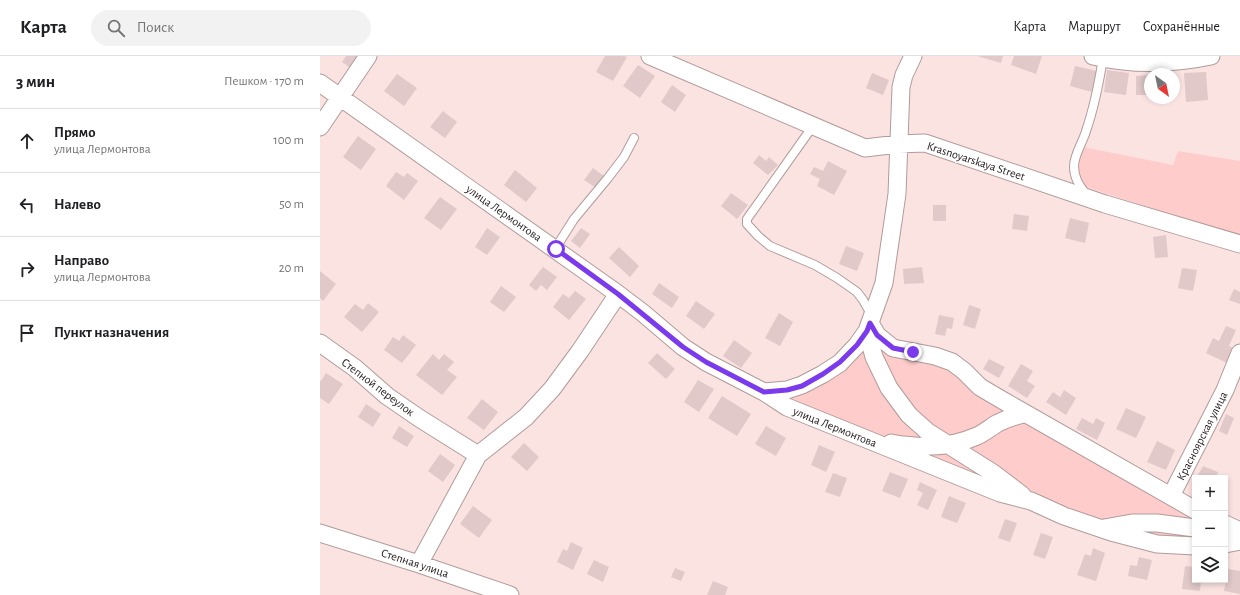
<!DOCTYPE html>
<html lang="ru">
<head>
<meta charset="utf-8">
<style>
	body { margin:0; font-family:"Alegreya Sans",sans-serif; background:#f2f2f2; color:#202124 }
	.controls { position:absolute; right:12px; bottom:12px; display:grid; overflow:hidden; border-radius:0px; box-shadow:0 2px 6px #0003 }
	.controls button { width:36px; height:36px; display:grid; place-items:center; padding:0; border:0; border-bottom:1px solid #e0e0e0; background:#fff; color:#202124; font:20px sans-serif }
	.compass { position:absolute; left:824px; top:12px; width:36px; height:36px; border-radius:50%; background:#fff; box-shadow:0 2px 6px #0003; rotate:147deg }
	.stop { position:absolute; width:12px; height:12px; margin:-9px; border:3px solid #7c3aed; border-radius:50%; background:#fff }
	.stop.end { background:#7c3aed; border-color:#fff; box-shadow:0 1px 4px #0008 }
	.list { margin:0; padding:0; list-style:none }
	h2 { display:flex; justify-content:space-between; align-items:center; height:52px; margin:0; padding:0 16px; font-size:17px }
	h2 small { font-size:13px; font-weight:400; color:#757577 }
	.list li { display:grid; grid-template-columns:26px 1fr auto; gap:12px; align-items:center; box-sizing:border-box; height:64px; padding:0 16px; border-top:1px solid #e0e0e0 }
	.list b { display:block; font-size:15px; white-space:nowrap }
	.list p { margin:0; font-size:13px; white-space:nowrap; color:#757577 }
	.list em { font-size:13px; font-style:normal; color:#757577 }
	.icon { flex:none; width:22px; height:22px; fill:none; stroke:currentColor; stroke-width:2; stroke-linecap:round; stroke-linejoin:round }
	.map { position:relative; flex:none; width:920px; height:539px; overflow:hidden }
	header { display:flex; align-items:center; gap:24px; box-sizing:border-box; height:56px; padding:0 20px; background:#fff; border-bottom:1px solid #e0e0e0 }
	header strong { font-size:19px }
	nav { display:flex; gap:22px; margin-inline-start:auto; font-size:14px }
	.search { width:280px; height:36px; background:#f2f2f2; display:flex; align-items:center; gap:10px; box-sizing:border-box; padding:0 14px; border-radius:22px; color:#757577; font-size:15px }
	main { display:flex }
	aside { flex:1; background:#fff }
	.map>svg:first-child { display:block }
	.green { fill:#feccca }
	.building { fill:#e0c9c8 }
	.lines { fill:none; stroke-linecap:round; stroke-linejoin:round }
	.lane-casing { stroke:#b19b9a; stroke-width:10 }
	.street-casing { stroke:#b19b9a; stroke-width:19 }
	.lane { stroke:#fff; stroke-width:8 }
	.street { stroke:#fff; stroke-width:17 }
	.route { stroke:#7c3aed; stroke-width:5 }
	.labels { text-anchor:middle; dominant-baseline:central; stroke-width:3.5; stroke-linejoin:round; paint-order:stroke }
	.street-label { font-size:12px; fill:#201818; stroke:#fff }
</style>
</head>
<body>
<header>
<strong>Карта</strong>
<div class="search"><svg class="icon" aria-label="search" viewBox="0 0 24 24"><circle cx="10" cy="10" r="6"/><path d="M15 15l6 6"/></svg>Поиск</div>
<nav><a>Карта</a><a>Маршрут</a><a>Сохранённые</a></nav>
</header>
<main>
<aside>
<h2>3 мин<small>Пешком · 170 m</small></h2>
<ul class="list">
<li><svg class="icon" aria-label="ahead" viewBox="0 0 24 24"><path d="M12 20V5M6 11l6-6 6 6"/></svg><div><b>Прямо</b><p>улица Лермонтова</p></div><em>100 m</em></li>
<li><svg class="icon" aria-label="left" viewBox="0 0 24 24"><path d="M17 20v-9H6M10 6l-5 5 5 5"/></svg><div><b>Налево</b></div><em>50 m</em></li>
<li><svg class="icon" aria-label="right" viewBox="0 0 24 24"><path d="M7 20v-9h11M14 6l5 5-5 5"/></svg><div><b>Направо</b><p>улица Лермонтова</p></div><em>20 m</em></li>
<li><svg class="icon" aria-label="arrive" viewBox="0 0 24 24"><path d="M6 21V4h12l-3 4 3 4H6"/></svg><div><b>Пункт назначения</b></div></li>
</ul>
</aside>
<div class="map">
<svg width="920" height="539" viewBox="0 0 920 539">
	<rect width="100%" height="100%" fill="#fbe3e2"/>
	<!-- green -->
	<path class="green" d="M763,91L853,109L858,95L920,105V181L763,130L756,110Z
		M558,285L631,313L875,460V484L821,478L748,454L701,431L601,400L470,342L507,326L540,294Z"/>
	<!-- building -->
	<path class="building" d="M26,0H41L32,13L22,6Z
		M285,0H304L307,1L293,25L276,16Z
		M657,0H683L681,7Z
		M694,0H722L716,18L691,9Z
		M318,9L335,20L320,42L303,30Z
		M755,10L777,15L772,36L750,30Z
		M787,14L809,17L806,39L784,36Z
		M886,16L888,44L866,46L864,17Z
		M552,17L569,24L563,39L546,32Z
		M77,18L97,32L84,50L64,35Z
		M830,19V39H816V20Z
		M352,29L366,39L355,56L341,46Z
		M123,55L137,66L125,82L110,71Z
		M38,80L56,93L41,114L23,101Z
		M439,99L446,105L449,101L458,109L448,119L433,107Z
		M508,105L527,115L514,139L497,130L500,123L490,118L494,111L503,115Z
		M273,112L284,120L276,132L264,124Z
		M195,114L217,132L206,146L184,129Z
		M76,116L84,121L87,117L98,125L84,144L66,130Z
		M411,137L428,149L417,163L401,150Z
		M120,141L137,153L121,174L104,162Z
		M613,149H626V165H613Z
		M694,158L709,160L707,175L692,173Z
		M750,162L769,167L765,187L745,182Z
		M167,172L180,181L167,199L155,191Z
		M261,172L270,178L260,192L251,185Z
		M846,179L848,201L835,202L833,181Z
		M526,190L544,197L537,215L519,208Z
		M299,191L319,210L310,221L289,202Z
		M223,211L237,221L227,234L221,229L216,235L209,229Z
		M602,211L604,227L584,228L583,213Z
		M862,212L877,214L873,235L858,232Z
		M0,215L16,228L3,245L0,242Z
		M339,227L359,241L352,252L332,238Z
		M181,230L196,241L184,256L170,246Z
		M914,233L920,236V248L909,244Z
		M255,235L266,243L249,264L233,251L243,238L249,242Z
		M376,245L395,258L384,273L366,260Z
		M48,247L59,256L42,276L24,261L35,248L43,254Z
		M649,249L661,253L655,273L643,269Z
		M459,257L473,266L460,290L445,282Z
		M619,259L634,262L632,273L627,272L625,280L615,278Z
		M906,270L916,274L909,290L916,293L909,308L886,297L893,282L899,285Z
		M83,279L96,289L82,307L64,294L73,281L79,285Z
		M414,284L432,297L421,312L403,300Z
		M337,297L355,313L346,323L328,307Z
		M113,298L119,304L124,298L134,306L127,314L137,321L122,339L96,319Z
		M669,303L685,311L679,322L663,313Z
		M701,308L713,315L707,325L715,330L707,342L688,330Z
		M6,317L23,328L9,348L0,342V324L1,325Z
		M378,324L394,333L379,356L364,346Z
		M744,334L756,342L746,359L726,346L733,336L740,341Z
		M402,340L431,358L417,380L388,362Z
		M162,343L178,356L164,374L147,362Z
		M46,348L61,358L53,371L38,361Z
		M806,352L826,361L816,382L796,373Z
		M906,358L914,362L907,379L899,375Z
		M762,362L773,368L776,362L785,367L777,384L756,373Z
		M79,370L94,380L87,391L72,382Z
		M446,370L466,382L456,400L435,388Z
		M837,385L855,394L846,414L827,406Z
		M204,387L219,401L207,415L191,401Z
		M499,389L515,396L506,416L491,409Z
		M120,398L135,409L123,426L108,415Z
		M883,410L898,416L896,422H885L878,419Z
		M570,416L588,423L580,442L562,435Z
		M513,417L527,422L520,441L505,436Z
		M600,426L617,434L608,454L597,449L603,437L597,434Z
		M629,440L646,447L637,467L621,461Z
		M153,450L172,464L159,482L140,468Z
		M685,463L697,467L690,486L678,482Z
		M721,477L733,481L725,503L713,499Z
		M251,486L263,492L253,514L237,506L243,493L247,495Z
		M773,492L785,497L776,525L757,519L765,498L771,500Z
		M819,501L832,504L827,524L808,520L810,509L817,510Z
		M274,504L289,511L283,526L267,518Z
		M865,510L875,511V524H881L880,535L862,533Z
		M355,512L365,516L361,525L351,521Z
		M908,513L920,515V538L904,535Z
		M393,525L408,531L405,539H387Z"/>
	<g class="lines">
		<defs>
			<path id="lane" d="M493,70L427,163V168L438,180L450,190L495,209L517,222L537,236L543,244L551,258
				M766,138C759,129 754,122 754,110C754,99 763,86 766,75C774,52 779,27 783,2
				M235,193L254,163L288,122L304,101L314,82"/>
			<path id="street" d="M330,0L545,92L578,88L605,87L785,148L920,188
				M773,0C811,9 853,8 891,0
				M0,27L298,238L323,257L363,291L386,306L444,336L467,351L680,437L711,445L744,460L791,476L837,488L875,490
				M0,71L48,0
				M550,267L557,279L573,292L615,300L632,306L644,315L660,331L682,344L875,454
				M547,275L554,301L569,332L589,359L608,376L673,417L702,439
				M0,287L35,312L67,340L99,362L158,399
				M444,336L467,334L482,329L503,318L520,307L537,289L547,275L564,227L577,138L581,31L584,19L593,0
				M571,387C599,392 631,392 657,380C664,377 671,371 678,367C686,363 695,360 704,358
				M851,440L905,334L920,297
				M905,468L920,475
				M784,472L812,467H837L875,472
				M0,477L99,508L190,539
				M905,488L920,485
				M99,508L158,399L206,361L232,333L260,295L298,238"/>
		</defs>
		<!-- lane casing -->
		<use href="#lane" class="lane-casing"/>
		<!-- street casing -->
		<use href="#street" class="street-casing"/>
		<!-- lane -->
		<use href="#lane" class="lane"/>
		<!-- street -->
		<use href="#street" class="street"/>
	</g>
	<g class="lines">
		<!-- route -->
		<path class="route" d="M236,193L298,238L363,291L386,306L444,336L467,334L482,330L503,318L520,306L537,289L547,275L550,267L557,279L573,292L593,296"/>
	</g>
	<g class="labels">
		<!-- street labels -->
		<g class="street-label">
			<text transform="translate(656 105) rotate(18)">Krasnoyarskaya Street</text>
			<text transform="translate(184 157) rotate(35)">улица Лермонтова</text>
			<text transform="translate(58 331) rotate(37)">Степной переулок</text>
			<text transform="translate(515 371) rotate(22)">улица Лермонтова</text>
			<text transform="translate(882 380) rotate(-63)">Красноярская улица</text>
			<text transform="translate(95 507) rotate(18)">Степная улица</text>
		</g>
	</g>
</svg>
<div class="controls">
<button>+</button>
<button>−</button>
<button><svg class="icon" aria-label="layers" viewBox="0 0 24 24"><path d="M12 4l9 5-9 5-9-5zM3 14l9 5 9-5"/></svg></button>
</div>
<svg class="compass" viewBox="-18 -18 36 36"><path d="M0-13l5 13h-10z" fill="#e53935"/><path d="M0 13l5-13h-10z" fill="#757577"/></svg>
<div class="stop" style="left:236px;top:193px"></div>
<div class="stop end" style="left:593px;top:296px"></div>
</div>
</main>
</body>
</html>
